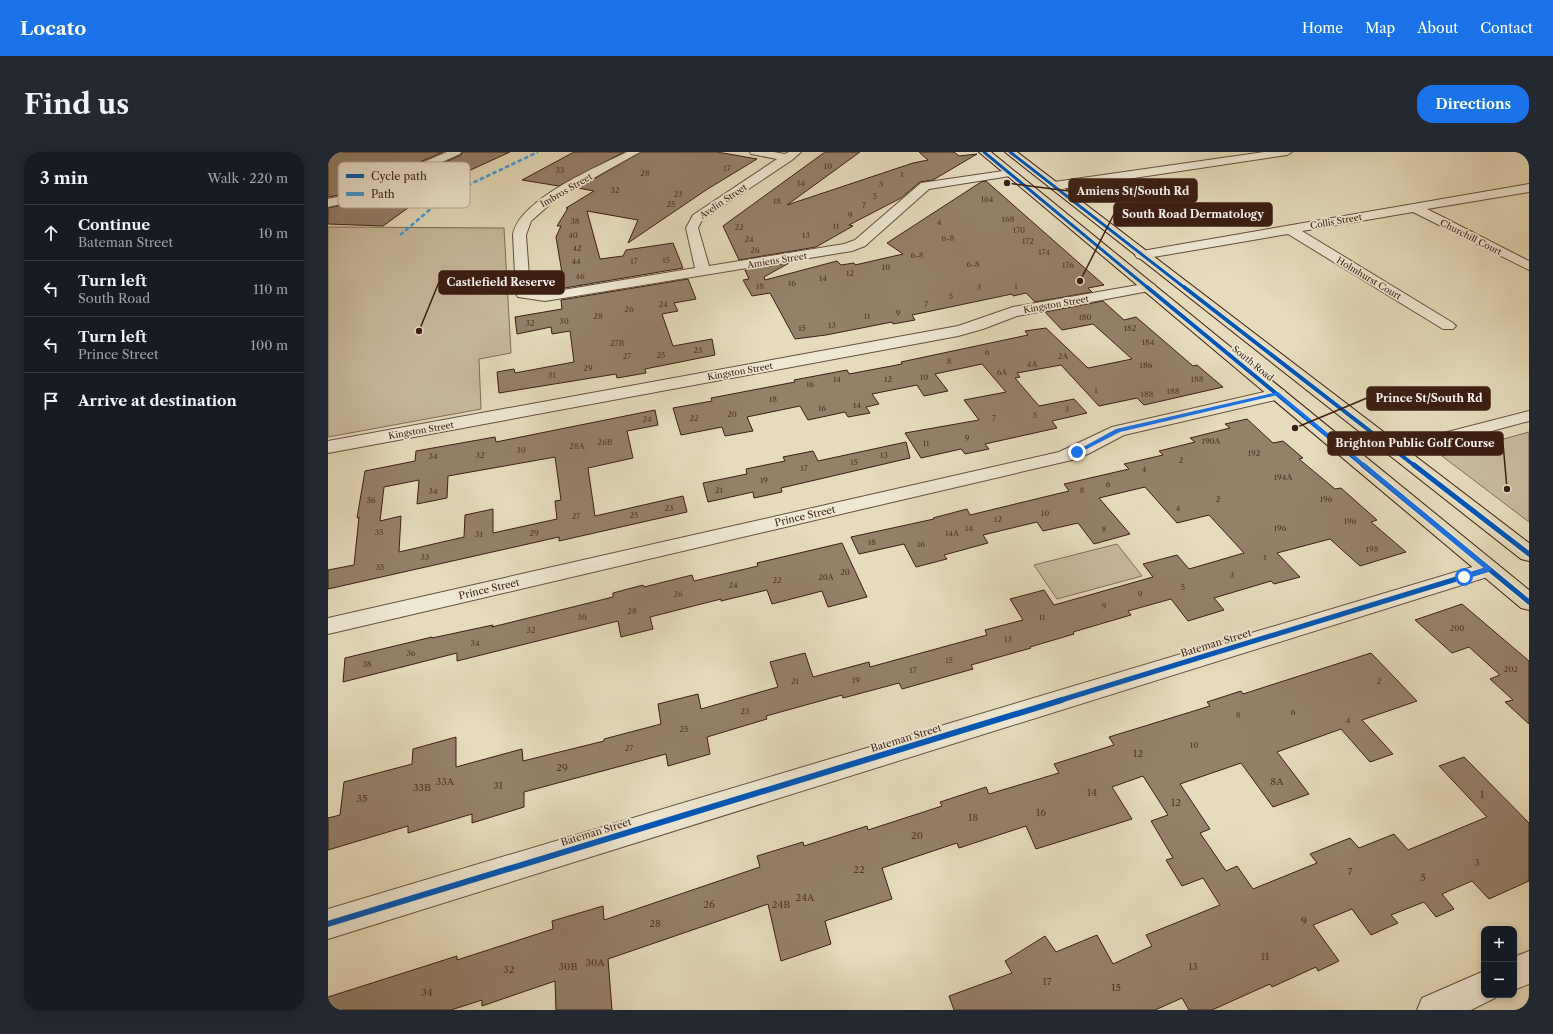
<!DOCTYPE html>
<html lang="en">
<head>
<meta charset="utf-8">
<style>
	body { margin:0; font-family:"Libre Caslon Text",serif; background:#242831; color:#f1f3f6 }
	.controls { position:absolute; right:12px; bottom:12px; display:grid; overflow:hidden; border-radius:8px; box-shadow:0 2px 6px #0003 }
	.controls button { width:36px; height:36px; display:grid; place-items:center; padding:0; border:0; border-bottom:1px solid #363941; background:#171b24; color:#f1f3f6; font:20px sans-serif }
	.stop { position:absolute; width:12px; height:12px; margin:-9px; border:3px solid #1a73e8; border-radius:50%; background:#fff }
	.stop.end { background:#1a73e8; border-color:#fff; box-shadow:0 1px 4px #0008 }
	.list { margin:0; padding:0; list-style:none }
	h2 { display:flex; justify-content:space-between; align-items:center; height:52px; margin:0; padding:0 16px; font-size:17px }
	h2 small { font-size:13px; font-weight:400; color:#9ea1a6 }
	.list li { display:grid; grid-template-columns:26px 1fr auto; gap:12px; align-items:center; box-sizing:border-box; height:56px; padding:0 16px; border-top:1px solid #363941 }
	.list b { display:block; font-size:15px; white-space:nowrap }
	.list p { margin:0; font-size:13px; white-space:nowrap; color:#9ea1a6 }
	.list em { font-size:13px; font-style:normal; color:#9ea1a6 }
	.icon { flex:none; width:22px; height:22px; fill:none; stroke:currentColor; stroke-width:2; stroke-linecap:round; stroke-linejoin:round }
	.map { position:relative; flex:none; width:1201px; height:858px; overflow:hidden; border-radius:16px }
	header { display:flex; align-items:center; gap:24px; box-sizing:border-box; height:56px; padding:0 20px; background:#1a73e8; color:#fff }
	header strong { font-size:19px }
	nav { display:flex; gap:22px; margin-inline-start:auto; font-size:14px }
	.intro { display:flex; align-items:center; justify-content:space-between; box-sizing:border-box; height:96px; padding:0 24px }
	h1 { margin:0; font-size:28px }
	.button { padding:10px 18px; border-radius:16px; background:#1a73e8; color:#fff; font-size:14px; font-weight:700 }
	main { display:flex; gap:24px; padding:0 24px }
	aside { flex:1; background:#171b24; border-radius:16px; box-shadow:0 2px 6px #0003 }
	.map>svg:first-child { display:block }
	.green { fill:#c9bc9e; stroke:#826d58 }
	.building { fill:#94816a; stroke:#3c1e12; fill-rule:evenodd }
	.lines { fill:none; stroke-linecap:round; stroke-linejoin:round }
	.street-casing { stroke:#664e3c; stroke-width:2 }
	.primary-casing { stroke:#3c1e12; stroke-width:2 }
	.street { fill:#efe8d3; fill-rule:evenodd }
	.primary { fill:#e6dcbb; fill-rule:evenodd }
	.quiet { stroke:#3f9bde; stroke-width:2.5; stroke-dasharray:4.5 2.5; stroke-linecap:butt }
	.cycleway-far3-casing { stroke:#efe8d3; stroke-width:4.5 }
	.cycleway-far2-casing { stroke:#efe8d3; stroke-width:6 }
	.cycleway-far1-casing { stroke:#efe8d3; stroke-width:8 }
	.cycleway-casing { stroke:#efe8d3; stroke-width:9 }
	.cycleway-far3 { stroke:#0057b8; stroke-width:3 }
	.cycleway-far2 { stroke:#0057b8; stroke-width:4 }
	.cycleway-far1 { stroke:#0057b8; stroke-width:5 }
	.cycleway { stroke:#0057b8; stroke-width:6 }
	.route { fill:#1a73e8 }
	.labels { text-anchor:middle; dominant-baseline:central; stroke-width:3.5; stroke-linejoin:round; paint-order:stroke }
	.number-label { font-size:8px; fill:#523728 }
	.far-street-label { font-size:9px; fill:#3c1e12; stroke:#efe8d3 }
	.street-label { font-size:10px; fill:#3c1e12; stroke:#efe8d3 }
	.near-number-label { font-size:10px; fill:#523728 }
	.key { fill:#efe8d3; stroke:#b9ab99; stroke-width:1 }
	.key-label { font-size:11px; fill:#3c1e12 }
	.leader { fill:none; stroke:#3c1e12; stroke-width:1.5 }
	.callout-dot { fill:#3c1e12; stroke:#efe8d3; stroke-width:1.5 }
	.callout { fill:#3c1e12; stroke:#3c1e12; stroke-width:1.5 }
	.callout-label { font-size:11px; text-anchor:middle; font-weight:bold; fill:#fff }
</style>
</head>
<body>
<header>
<strong>Locato</strong>
<nav><a>Home</a><a>Map</a><a>About</a><a>Contact</a></nav>
</header>
<div class="intro"><h1>Find us</h1><a class="button">Directions</a></div>
<main>
<aside>
<h2>3 min<small>Walk · 220 m</small></h2>
<ul class="list">
<li><svg class="icon" aria-label="ahead" viewBox="0 0 24 24"><path d="M12 20V5M6 11l6-6 6 6"/></svg><div><b>Continue</b><p>Bateman Street</p></div><em>10 m</em></li>
<li><svg class="icon" aria-label="left" viewBox="0 0 24 24"><path d="M17 20v-9H6M10 6l-5 5 5 5"/></svg><div><b>Turn left</b><p>South Road</p></div><em>110 m</em></li>
<li><svg class="icon" aria-label="left" viewBox="0 0 24 24"><path d="M17 20v-9H6M10 6l-5 5 5 5"/></svg><div><b>Turn left</b><p>Prince Street</p></div><em>100 m</em></li>
<li><svg class="icon" aria-label="arrive" viewBox="0 0 24 24"><path d="M6 21V4h12l-3 4 3 4H6"/></svg><div><b>Arrive at destination</b></div></li>
</ul>
</aside>
<div class="map">
<svg width="1201" height="858" viewBox="0 0 1201 858">
	<rect width="100%" height="100%" fill="#e6dcbb"/>
	<filter id="stains"><feTurbulence type="fractalNoise" baseFrequency=".005" numOctaves="4"/><feColorMatrix values="0 0 0 0 .2 0 0 0 0 .09 0 0 0 0 .02 0 0 0 .5 -.17"/></filter>
	<radialGradient id="worn" r=".72"><stop offset=".6" stop-color="#630" stop-opacity="0"/><stop offset="1" stop-color="#630" stop-opacity=".3"/></radialGradient>
	<!-- green -->
	<path class="green" d="M0,75L176,76L183,201L151,207L153,257L0,285Z
		M1201,280V370L1114,304Z
		M789,392L814,424L729,447L706,413Z"/>
	<!-- building -->
	<path class="building" d="M0,0H115L18,42L0,45Z
		M134,0H182L103,36L109,37L77,53H84L55,74L0,72V56L27,50L133,3Z
		M246,0H296L231,34L194,28Z
		M313,0H389L429,7L378,38L300,91L310,68L259,59L272,107L295,104L298,98L345,91L355,116L231,137L228,122L234,121L228,85L233,74H229L240,56H238L266,39L250,36Z
		M497,0H532L459,53L585,11L600,8L591,0H626L631,4L649,2L605,28L592,30L573,46L521,73L525,74L488,95L411,108L395,74Z
		M658,29L776,133L760,136L764,140L707,150L698,141L685,144L684,142L584,163L587,168L565,172L564,170L498,183L467,187L442,141L424,144L415,128L421,127L417,118L461,111L436,125L437,128L509,109L513,113L526,111L527,113L575,102L559,91L653,30Z
		M360,127L368,147L346,151L350,159L334,162L345,194L384,187L387,203L317,217L318,221L289,226L288,222L171,241L169,220L186,217L187,221L246,210L242,179L224,182L223,175L189,182L187,165L234,157L233,148Z
		M775,149L796,168L808,165L865,214L869,213L895,235L816,253L809,246L771,254L733,213L689,221L692,225L687,226L711,254L746,247L759,261L724,269L729,276L657,292L661,297L637,302L633,297L593,306L577,281L651,268L636,248L678,240L654,212L607,222L620,239L596,244L589,233L544,242L551,252L538,255L542,261L520,265L517,260L480,268L472,254L419,265L425,279L397,284L394,275L353,283L345,256L384,249L383,246L467,230L466,228L519,218L521,222L574,212L573,210L700,183L697,179L718,176L760,216L804,207L765,172L734,178L717,160Z
		M327,258L330,273L299,279L305,306L260,316L267,364L355,344L359,360L231,389V385L0,437V418L26,413L31,365L29,366L37,319L87,309L88,299L167,285L168,290ZM227,305L233,348L227,349L229,367L165,381V357L137,363L136,385L71,400L73,364L52,369L56,335L91,328L89,352L119,346L120,324Z
		M919,267L945,291L955,289L975,306L971,307L1007,337L1013,336L1049,368L1043,370L1078,400L1032,414L1002,387L949,401L972,425L946,432L943,429L886,446L896,458L860,469L843,447L800,459L803,463L745,480L746,482L702,495L703,496L643,513L645,517L574,537L571,531L515,546L514,543L438,564L439,567L379,585L382,602L340,614L338,602L196,640V655L144,671V662L80,681V674L0,698V666L12,663L16,630L84,612L85,597L128,585V615L194,597L195,609L276,589V587L333,572L330,552L370,542L373,557L450,535L442,510L477,501L485,525L541,510L542,515L659,483L657,478L695,468L682,447L716,438L726,453L825,425L815,412L849,403L861,417L916,401L881,363L849,371L817,335L771,346L802,382L766,392L750,371L715,379L709,370L655,383L660,391L616,403L619,407L588,415L576,392L531,402L523,385L606,367L605,366L639,357L642,363L741,339L736,332L801,317L796,312L835,303L831,299L867,290L862,286L902,276L897,272Z
		M578,290L582,306L453,336L454,340L426,346L425,340L380,350L375,331L419,322L418,317L457,309L455,305L485,299L490,309Z
		M514,391L539,445L500,455L494,439L444,452L439,438L393,449V447L322,465L325,477L293,485L290,469L129,509V501L15,530L17,506L104,485V486L165,473L164,475L285,445V441L315,433L316,435L364,423L366,429L430,414L429,411Z
		M1134,452L1201,509V572L1177,550L1185,548L1162,527L1172,523L1141,495L1124,501L1087,468Z
		M1043,501L1089,549L1034,568L1065,602L1042,610L1013,577L949,600L981,642L945,655L913,611L852,632L882,677L872,681L898,719L909,714L925,737L989,711L982,702L1022,686L1031,696L1066,682L1080,698L1159,665L1111,614L1136,605L1201,671V729L1161,747L1144,729L1114,742L1126,757L1108,765L1096,750L1063,763L1070,771L1043,783L1024,757L985,773L1011,809L990,819L988,815L944,835L942,832L884,858H861L854,846L827,858H626L621,844L684,821L677,809L717,784L728,800L769,783L785,812L824,794L818,783L892,753L875,726L854,734L838,708L845,706L823,669L840,663L815,624L784,635L804,667L708,697L698,674L631,696L629,691L554,716L564,747L497,769L503,792L453,809L440,752L280,807L284,858H228L227,829L154,854V848L123,858H0V845L129,804V808L225,777L224,769L275,754L276,768L432,715L429,704L475,690L476,694L539,674L540,678L614,654L612,650L658,635L661,642L731,621L726,612L786,593L781,585L882,554L879,550L913,539L915,542Z"/>
	<g class="lines">
		<defs>
			<path id="street" d="M119,0H133L132,2L26,49L0,55V47L18,43Z
				M299,0H312L228,47L203,69L198,83L202,139L217,141L367,116L358,76L365,63L449,7L423,2L422,0H445L457,2L461,0H473L464,8L374,68L370,76L381,114L516,92L527,88L593,31L682,18L688,21L682,24L601,37L537,94L524,99L217,149L190,145L188,142L185,83C190,48 269,15 299,0Z
				M936,0H964L959,3L726,38L720,34L726,30Z
				M1201,32V40L1099,57L1201,109V118L1085,60L974,79L1125,171L1128,174L1125,177H1115L960,82L814,107L809,106L807,103L809,100L814,99Z
				M821,131L826,132L828,135L826,138L689,164L655,177L630,184L0,301V289L630,174L685,155Z
				M950,237L956,238L959,242L956,246L796,283L760,302L744,308L0,482V466L731,300L784,275Z
				M1201,259V269L1068,305L1061,303L1059,299L1061,295Z
				M1161,410L1169,412L1172,417L1169,422L0,787V757Z
				M1201,799V832L1186,838V805Z
				M1156,819V843H1169L1167,846L1143,858H1089L1094,846Z"/>
			<path id="primary" d="M651,0H663L1201,438V458L1193,456Z
				M677,0H689L1201,391V409L1193,407Z"/>
		</defs>
		<!-- street casing -->
		<use href="#street" class="street-casing"/>
		<!-- primary casing -->
		<use href="#primary" class="primary-casing"/>
		<!-- street -->
		<use href="#street" class="street"/>
		<!-- primary -->
		<use href="#primary" class="primary"/>
		<!-- quiet -->
		<path class="quiet" d="M72,83L119,43L210,0"/>
		<defs>
			<path id="cycleway-far3" d="M656,0L820,136
				M682,0L857,136"/>
			<path id="cycleway-far2" d="M819,135L1036,314
				M856,135L1087,314"/>
			<path id="cycleway-far1" d="M1035,313L1201,450
				M1086,313L1201,402
				M730,549L1161,417"/>
			<path id="cycleway" d="M0,772L734,548"/>
		</defs>
		<!-- cycleway-far3 casing -->
		<use href="#cycleway-far3" class="cycleway-far3-casing"/>
		<!-- cycleway-far2 casing -->
		<use href="#cycleway-far2" class="cycleway-far2-casing"/>
		<!-- cycleway-far1 casing -->
		<use href="#cycleway-far1" class="cycleway-far1-casing"/>
		<!-- cycleway casing -->
		<use href="#cycleway" class="cycleway-casing"/>
		<!-- cycleway-far3 -->
		<use href="#cycleway-far3" class="cycleway-far3"/>
		<!-- cycleway-far2 -->
		<use href="#cycleway-far2" class="cycleway-far2"/>
		<!-- cycleway-far1 -->
		<use href="#cycleway-far1" class="cycleway-far1"/>
		<!-- cycleway -->
		<use href="#cycleway" class="cycleway"/>
	</g>
	<!-- route -->
	<path class="route" d="M950,240L1163,416V419L1134,427V423L1156,416L949,243L792,280L751,301L746,300L788,277Z"/>
	<g class="labels">
		<!-- number labels -->
		<g class="number-label">
			<text x="500" y="14">10</text>
			<text x="399" y="16">17</text>
			<text x="232" y="18">33</text>
			<text x="317" y="21">28</text>
			<text x="574" y="22">1</text>
			<text x="473" y="31">14</text>
			<text x="553" y="32">3</text>
			<text x="287" y="38">32</text>
			<text x="350" y="42">23</text>
			<text x="547" y="44">5</text>
			<text x="659" y="47">164</text>
			<text x="449" y="49">18</text>
			<text x="343" y="52">25</text>
			<text x="536" y="53">7</text>
			<text x="522" y="63">9</text>
			<text x="680" y="67">168</text>
			<text x="247" y="69">38</text>
			<text x="611" y="70">4</text>
			<text x="508" y="74">11</text>
			<text x="411" y="75">22</text>
			<text x="691" y="78">170</text>
			<text x="245" y="83">40</text>
			<text x="478" y="83">13</text>
			<text x="620" y="86">6-8</text>
			<text x="421" y="87">24</text>
			<text x="700" y="89">172</text>
			<text x="249" y="96">42</text>
			<text x="427" y="98">26</text>
			<text x="716" y="100">174</text>
			<text x="589" y="103">6-8</text>
			<text x="338" y="108">15</text>
			<text x="248" y="109">44</text>
			<text x="306" y="109">17</text>
			<text x="645" y="112">6-8</text>
			<text x="740" y="113">176</text>
			<text x="558" y="115">10</text>
			<text x="522" y="121">12</text>
			<text x="252" y="124">46</text>
			<text x="495" y="126">14</text>
			<text x="464" y="131">16</text>
			<text x="432" y="134">18</text>
			<text x="688" y="134">1</text>
			<text x="651" y="135">3</text>
			<text x="623" y="144">5</text>
			<text x="335" y="152">24</text>
			<text x="598" y="152">7</text>
			<text x="301" y="157">26</text>
			<text x="570" y="161">9</text>
			<text x="270" y="164">28</text>
			<text x="539" y="164">11</text>
			<text x="757" y="165">180</text>
			<text x="236" y="169">30</text>
			<text x="202" y="171">32</text>
			<text x="504" y="173">13</text>
			<text x="474" y="176">15</text>
			<text x="802" y="176">182</text>
			<text x="820" y="190">184</text>
			<text x="289" y="191">27B</text>
			<text x="370" y="198">23</text>
			<text x="659" y="200">6</text>
			<text x="333" y="203">25</text>
			<text x="299" y="204">27</text>
			<text x="735" y="204">2A</text>
			<text x="621" y="209">8</text>
			<text x="704" y="212">4A</text>
			<text x="818" y="213">186</text>
			<text x="260" y="216">29</text>
			<text x="674" y="220">6A</text>
			<text x="224" y="223">31</text>
			<text x="596" y="225">10</text>
			<text x="509" y="227">14</text>
			<text x="560" y="227">12</text>
			<text x="869" y="227">188</text>
			<text x="482" y="232">16</text>
			<text x="768" y="238">1</text>
			<text x="845" y="239">188</text>
			<text x="819" y="242">188</text>
			<text x="445" y="247">18</text>
			<text x="529" y="253">14</text>
			<text x="494" y="256">16</text>
			<text x="739" y="257">3</text>
			<text x="404" y="262">20</text>
			<text x="707" y="263">5</text>
			<text x="366" y="266">22</text>
			<text x="666" y="266">7</text>
			<text x="319" y="267">24</text>
			<text x="639" y="286">9</text>
			<text x="883" y="289">190A</text>
			<text x="277" y="290">26B</text>
			<text x="598" y="291">11</text>
			<text x="249" y="294">28A</text>
			<text x="193" y="298">30</text>
			<text x="926" y="301">192</text>
			<text x="152" y="303">32</text>
			<text x="556" y="303">13</text>
			<text x="105" y="304">34</text>
			<text x="853" y="308">2</text>
			<text x="526" y="310">15</text>
			<text x="476" y="316">17</text>
			<text x="816" y="317">4</text>
			<text x="955" y="325">194A</text>
			<text x="436" y="328">19</text>
			<text x="780" y="332">6</text>
			<text x="391" y="338">21</text>
			<text x="754" y="338">8</text>
			<text x="105" y="339">34</text>
			<text x="890" y="347">2</text>
			<text x="998" y="347">196</text>
			<text x="43" y="348">36</text>
			<text x="341" y="356">23</text>
			<text x="850" y="356">4</text>
			<text x="717" y="361">10</text>
			<text x="306" y="363">25</text>
			<text x="248" y="364">27</text>
			<text x="670" y="367">12</text>
			<text x="1022" y="369">196</text>
			<text x="641" y="376">14</text>
			<text x="952" y="376">196</text>
			<text x="776" y="377">8</text>
			<text x="51" y="380">35</text>
			<text x="206" y="381">29</text>
			<text x="624" y="381">14A</text>
			<text x="151" y="382">31</text>
			<text x="544" y="390">18</text>
			<text x="593" y="392">16</text>
			<text x="1044" y="397">198</text>
			<text x="97" y="405">33</text>
			<text x="937" y="405">1</text>
			<text x="52" y="415">35</text>
			<text x="517" y="420">20</text>
			<text x="904" y="423">3</text>
			<text x="498" y="425">20A</text>
			<text x="449" y="428">22</text>
			<text x="405" y="433">24</text>
			<text x="855" y="435">5</text>
			<text x="350" y="442">26</text>
			<text x="812" y="442">9</text>
			<text x="776" y="454">9</text>
			<text x="304" y="459">28</text>
			<text x="254" y="465">30</text>
			<text x="714" y="465">11</text>
			<text x="1129" y="476">200</text>
			<text x="203" y="478">32</text>
			<text x="680" y="487">13</text>
			<text x="147" y="491">34</text>
			<text x="83" y="501">36</text>
			<text x="621" y="508">15</text>
			<text x="39" y="512">38</text>
			<text x="1183" y="517">202</text>
			<text x="585" y="518">17</text>
			<text x="528" y="528">19</text>
			<text x="467" y="529">21</text>
			<text x="1051" y="529">2</text>
			<text x="417" y="559">23</text>
			<text x="965" y="560">6</text>
			<text x="910" y="563">8</text>
			<text x="1020" y="568">4</text>
			<text x="356" y="577">25</text>
			<text x="866" y="593">10</text>
			<text x="301" y="596">27</text>
		</g>
		<!-- far-street labels -->
		<g class="far-street-label">
			<text transform="translate(238 38) rotate(-30)">Imbros Street</text>
			<text transform="translate(395 49) rotate(-34)">Avelin Street</text>
			<text transform="translate(1008 69) rotate(-10)">Collis Street</text>
			<text transform="translate(1143 85) rotate(27)">Churchill Court</text>
			<text transform="translate(449 108) rotate(-9)">Amiens Street</text>
			<text transform="translate(1041 126) rotate(31)">Holmhurst Court</text>
			<text transform="translate(728 152) rotate(-10)">Kingston Street</text>
			<text transform="translate(925 211) rotate(39)">South Road</text>
			<text transform="translate(412 219) rotate(-10)">Kingston Street</text>
			<text transform="translate(93 278) rotate(-10)">Kingston Street</text>
		</g>
		<!-- street labels -->
		<g class="street-label">
			<text transform="translate(477 364) rotate(-13)">Prince Street</text>
			<text transform="translate(161 437) rotate(-13)">Prince Street</text>
			<text transform="translate(888 491) rotate(-17)">Bateman Street</text>
			<text transform="translate(578 586) rotate(-17)">Bateman Street</text>
			<text transform="translate(268 680) rotate(-17)">Bateman Street</text>
		</g>
		<!-- near-number labels -->
		<g class="near-number-label">
			<text x="810" y="601">12</text>
			<text x="234" y="615">29</text>
			<text x="117" y="629">33A</text>
			<text x="949" y="629">8A</text>
			<text x="170" y="633">31</text>
			<text x="94" y="635">33B</text>
			<text x="764" y="640">14</text>
			<text x="1154" y="642">1</text>
			<text x="34" y="646">35</text>
			<text x="848" y="650">12</text>
			<text x="713" y="660">16</text>
			<text x="645" y="665">18</text>
			<text x="589" y="683">20</text>
			<text x="1149" y="710">3</text>
			<text x="531" y="717">22</text>
			<text x="1022" y="719">7</text>
			<text x="1095" y="725">5</text>
			<text x="477" y="745">24A</text>
			<text x="381" y="752">26</text>
			<text x="453" y="752">24B</text>
			<text x="976" y="768">9</text>
			<text x="327" y="771">28</text>
			<text x="937" y="804">11</text>
			<text x="267" y="810">30A</text>
			<text x="240" y="814">30B</text>
			<text x="865" y="814">13</text>
			<text x="181" y="817">32</text>
			<text x="719" y="829">17</text>
			<text x="788" y="835">15</text>
			<text x="99" y="840">34</text>
		</g>
	</g>
	<!-- legend -->
	<rect x="10" y="10" width="132" height="46" rx="6" class="key"/>
	<rect x="18" y="22" width="18" height="4" fill="#0057b8"/>
	<rect x="18" y="40" width="18" height="4" fill="#3f9bde"/>
	<g class="key-label">
		<text x="43" y="28">Cycle path</text>
		<text x="43" y="46">Path</text>
	</g>
	<!-- callouts -->
	<path class="leader" d="M679 31L741 39M752 129L786 62M91 179L111 130M967 276L1039 246M1179 337L1175 291"/>
	<g class="callout-dot">
		<circle cx="679" cy="31" r="4"/>
		<circle cx="752" cy="129" r="4"/>
		<circle cx="91" cy="179" r="4"/>
		<circle cx="967" cy="276" r="4"/>
		<circle cx="1179" cy="337" r="4"/>
	</g>
	<g class="callout">
		<rect x="741" y="27" width="128" height="23" rx="4"/>
		<rect x="786" y="51" width="158" height="23" rx="4"/>
		<rect x="111" y="119" width="125" height="23" rx="4"/>
		<rect x="1039" y="235" width="123" height="23" rx="4"/>
		<rect x="1000" y="280" width="175" height="23" rx="4"/>
	</g>
	<g class="callout-label">
		<text x="805" y="43">Amiens St/South Rd</text>
		<text x="865" y="66">South Road Dermatology</text>
		<text x="173" y="134">Castlefield Reserve</text>
		<text x="1101" y="250">Prince St/South Rd</text>
		<text x="1087" y="295">Brighton Public Golf Course</text>
	</g>
	<rect width="100%" height="100%" filter="url(#stains)"/>
	<rect width="100%" height="100%" fill="url(#worn)"/>
</svg>
<div class="controls">
<button>+</button>
<button>−</button>
</div>
<div class="stop" style="left:1136px;top:425px"></div>
<div class="stop end" style="left:749px;top:300px"></div>
</div>
</main>
</body>
</html>
